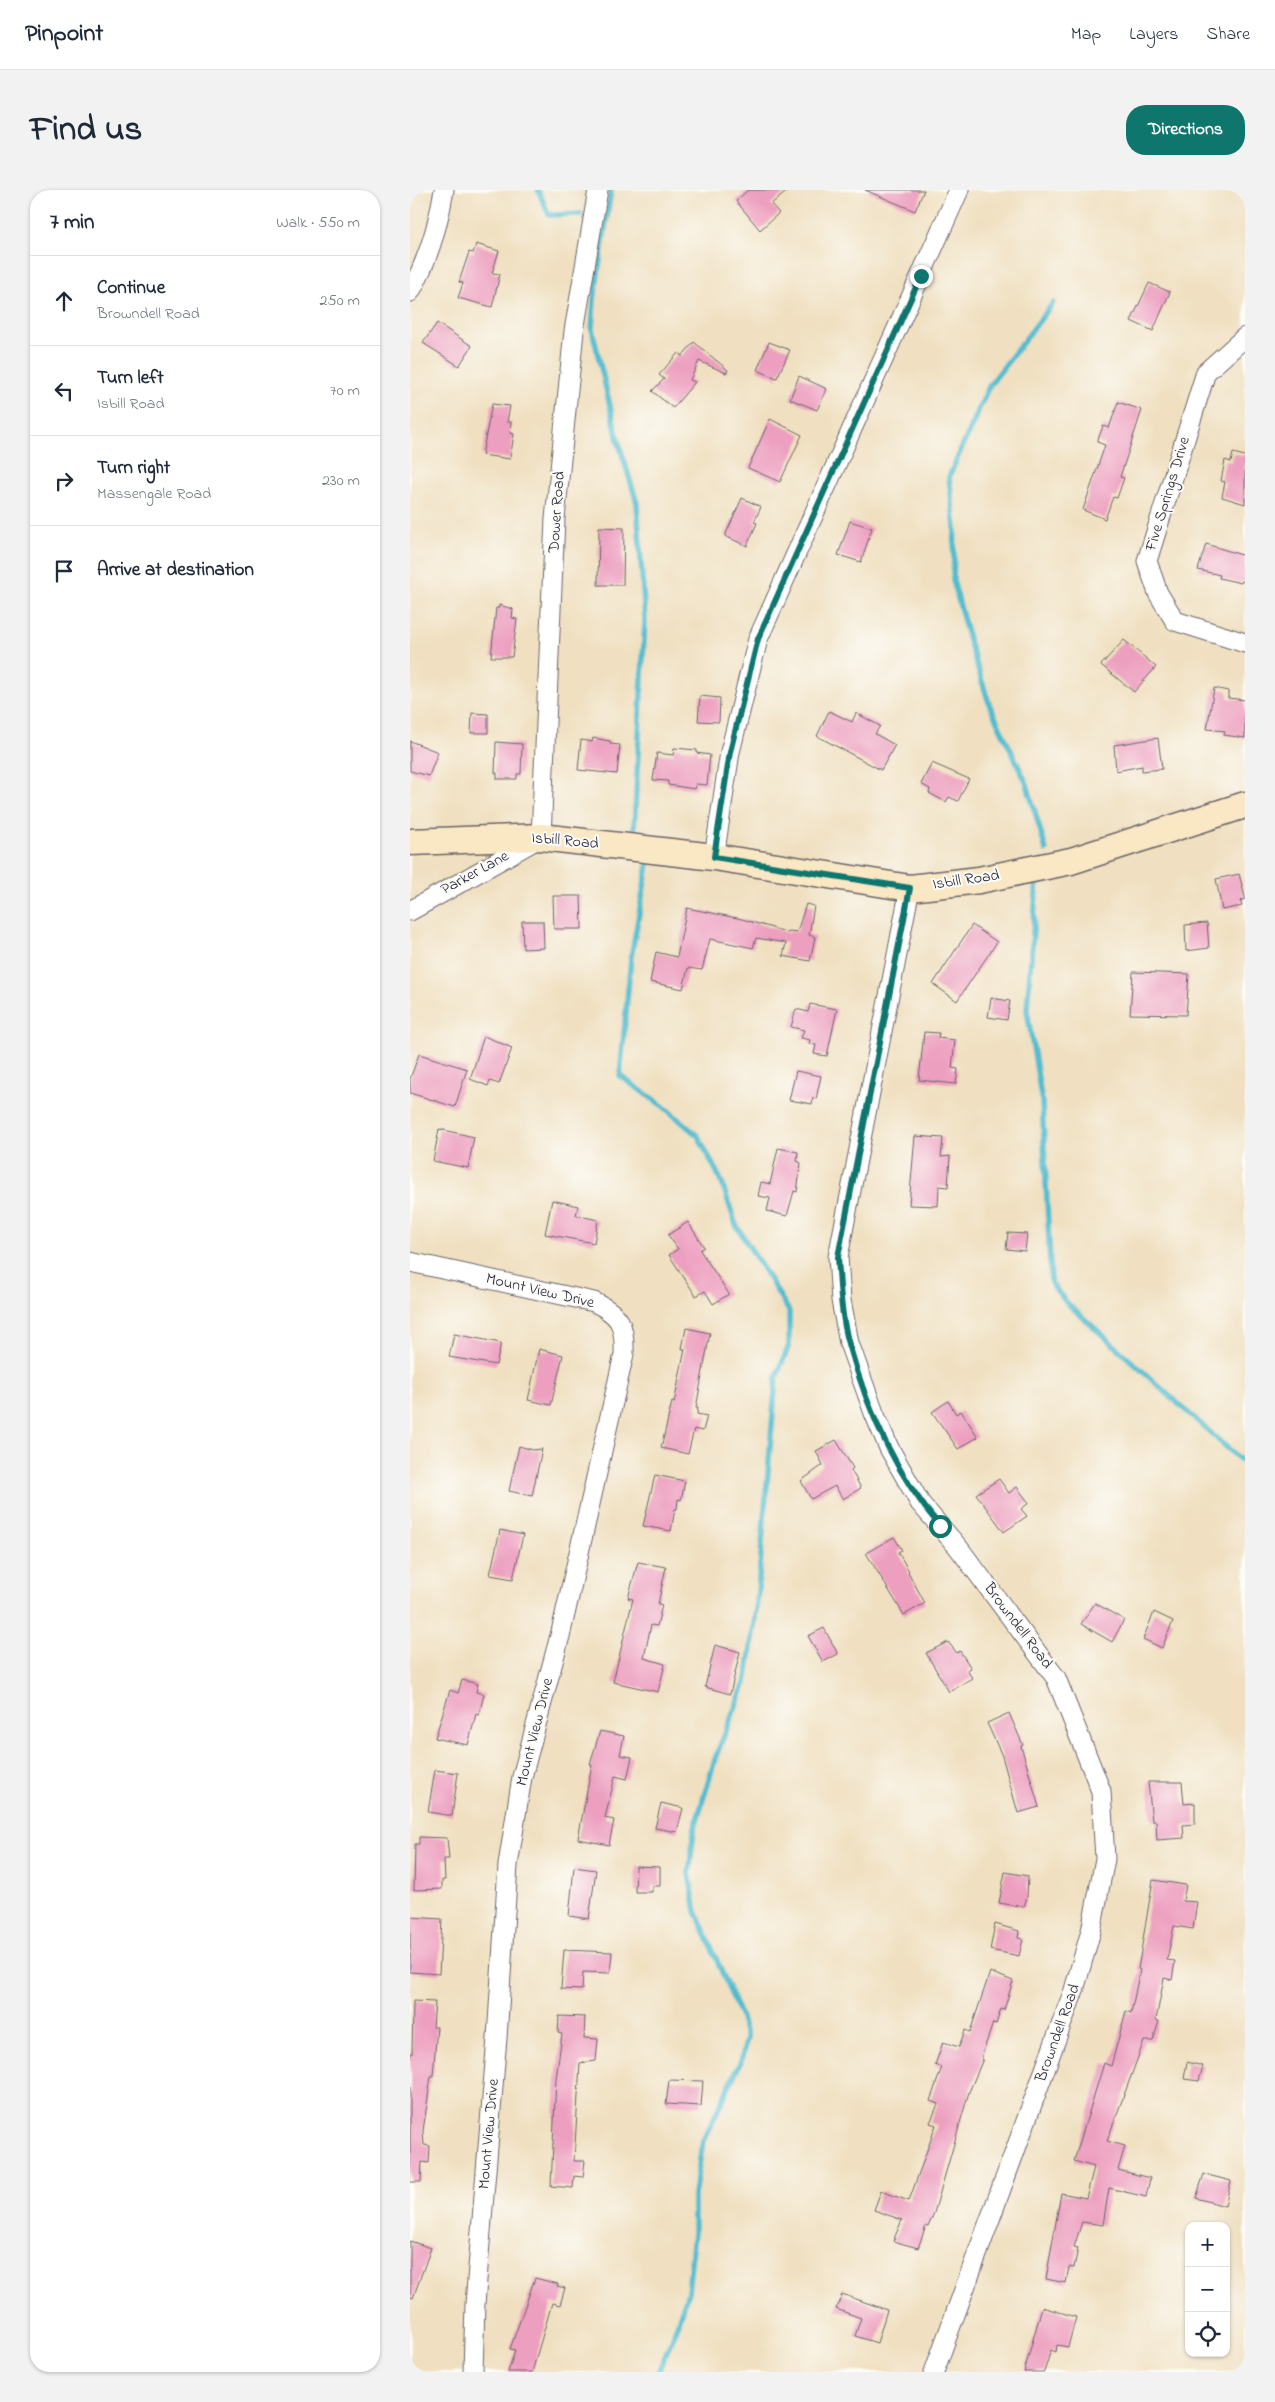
<!DOCTYPE html>
<html lang="en">
<head>
<meta charset="utf-8">
<style>
	body { margin:0; font-family:"Indie Flower",sans-serif; background:#f2f2f3; color:#1f2937 }
	.controls { position:absolute; right:15px; bottom:15px; display:grid; overflow:hidden; border-radius:10px; box-shadow:0 1px 4px #0004 }
	.controls button { width:45px; height:45px; display:grid; place-items:center; padding:0; border:0; border-bottom:1px solid #e0e1e3; background:#fff; color:#1f2937; font:25px sans-serif }
	.stop { position:absolute; width:15px; height:15px; margin:-11px; border:4px solid #0f766e; border-radius:50%; background:#fff }
	.stop.end { background:#0f766e; border-color:#fff; box-shadow:0 1px 5px #0008 }
	.list { margin:0; padding:0; list-style:none }
	h2 { display:flex; justify-content:space-between; align-items:center; height:65px; margin:0; padding:0 20px; font-size:21px }
	h2 small { font-size:16px; font-weight:400; color:#747a83 }
	.list li { display:grid; grid-template-columns:32px 1fr auto; gap:15px; align-items:center; box-sizing:border-box; height:90px; padding:0 20px; border-top:1px solid #e0e1e3 }
	.list b { display:block; font-size:19px; white-space:nowrap }
	.list p { margin:0; font-size:16px; white-space:nowrap; color:#747a83 }
	.list em { font-size:16px; font-style:normal; color:#747a83 }
	.icon { flex:none; width:28px; height:28px; fill:none; stroke:currentColor; stroke-width:2; stroke-linecap:round; stroke-linejoin:round }
	.map { position:relative; flex:none; width:835px; height:2182px; overflow:hidden; border-radius:20px }
	header { display:flex; align-items:center; gap:30px; box-sizing:border-box; height:70px; padding:0 25px; background:#fff; border-bottom:1px solid #e0e1e3 }
	header strong { font-size:24px }
	nav { display:flex; gap:28px; margin-inline-start:auto; font-size:18px }
	.intro { display:flex; align-items:center; justify-content:space-between; box-sizing:border-box; height:120px; padding:0 30px }
	h1 { margin:0; font-size:35px }
	.button { padding:12px 22px; border-radius:20px; background:#0f766e; color:#fff; font-size:18px; font-weight:700 }
	main { display:flex; gap:30px; padding:0 30px }
	aside { flex:1; background:#fff; border-radius:20px; box-shadow:0 1px 4px #0004 }
	.map>svg:first-child { display:block }
	.lines { fill:none; stroke-linecap:round; stroke-linejoin:round }
	.stream { stroke:#52bccf; stroke-width:5.5 }
	.building { fill:#ed9fbf }
	.street-casing { stroke:#6a646a; stroke-width:21 }
	.secondary-casing { stroke:#6a646a; stroke-width:29 }
	.street { stroke:#fff; stroke-width:19 }
	.secondary { stroke:#fae7c3; stroke-width:26 }
	.route { stroke:#0f766e; stroke-width:6 }
	.labels { text-anchor:middle; dominant-baseline:central; stroke-width:4; stroke-linejoin:round; paint-order:stroke }
	.street-label { font-size:16px; fill:#22223b; stroke:#fdfcf7 }
</style>
</head>
<body>
<header>
<strong>Pinpoint</strong>
<nav><a>Map</a><a>Layers</a><a>Share</a></nav>
</header>
<div class="intro"><h1>Find us</h1><a class="button">Directions</a></div>
<main>
<aside>
<h2>7 min<small>Walk · 550 m</small></h2>
<ul class="list">
<li><svg class="icon" aria-label="ahead" viewBox="0 0 24 24"><path d="M12 20V5M6 11l6-6 6 6"/></svg><div><b>Continue</b><p>Browndell Road</p></div><em>250 m</em></li>
<li><svg class="icon" aria-label="left" viewBox="0 0 24 24"><path d="M17 20v-9H6M10 6l-5 5 5 5"/></svg><div><b>Turn left</b><p>Isbill Road</p></div><em>70 m</em></li>
<li><svg class="icon" aria-label="right" viewBox="0 0 24 24"><path d="M7 20v-9h11M14 6l5 5-5 5"/></svg><div><b>Turn right</b><p>Massengale Road</p></div><em>230 m</em></li>
<li><svg class="icon" aria-label="arrive" viewBox="0 0 24 24"><path d="M6 21V4h12l-3 4 3 4H6"/></svg><div><b>Arrive at destination</b></div></li>
</ul>
</aside>
<div class="map">
<svg width="835" height="2182" viewBox="0 0 835 2182">
	<rect width="100%" height="100%" fill="#fdfcf7"/>
	<filter id="ink" filterUnits="userSpaceOnUse"><feTurbulence type="fractalNoise" baseFrequency=".02" numOctaves="2"/><feDisplacementMap in="SourceGraphic" scale="10" xChannelSelector="R" yChannelSelector="G"/><feConvolveMatrix kernelMatrix="1 2 1 2 8 2 1 2 1" color-interpolation-filters="sRGB"/></filter>
	<filter id="wash" filterUnits="userSpaceOnUse"><feTurbulence type="fractalNoise" baseFrequency=".0096" numOctaves="4" result="noise"/><feDisplacementMap in="SourceGraphic" scale="20" xChannelSelector="R" yChannelSelector="G"/><feGaussianBlur stdDeviation="1.12" result="paint"/><feColorMatrix in="noise" values="0 0 0 0 0 0 0 0 0 0 0 0 0 0 0 0 0 1.4 0 .05"/><feComposite in="paint" operator="in"/></filter>
	<g filter="url(#wash)">
		<rect width="100%" height="100%" fill="#f0e0c1"/>
		<g class="lines">
			<!-- stream -->
			<path class="stream" d="M128,0L139,25L170,24
				M201,0L184,109L182,139L208,250L227,313L235,430L224,640
				M636,660L617,594L580,516L560,454L543,390L545,338L539,287L579,196L643,113
				M238,675L221,767L210,886L253,916L288,946L311,990L326,1035L379,1121V1155L366,1188L347,1412L337,1488L306,1566L284,1640L279,1684L286,1721L330,1825L337,1848L331,1871L293,1951L284,2005V2043L278,2102L262,2149L248,2182
				M627,690L617,820L632,912L641,1093L656,1112L835,1274"/>
		</g>
		<g id="blocks">
			<!-- building -->
			<path class="building" d="M338,0H379L361,14L369,23L350,40L326,11Z
				M455,0H514L505,21Z
				M66,54L89,61L82,83L90,84L82,117L48,108L53,93L49,92L59,62L63,63Z
				M739,93L760,102L743,141L721,131Z
				M27,133L62,156L49,176L13,153Z
				M284,152L318,180L316,183L289,171L280,190L285,192L263,218L242,201L254,189L249,185L268,163L272,166Z
				M359,152L380,160L367,188L347,180Z
				M389,186L417,199L407,220L380,209Z
				M708,212L732,220L710,287L714,288L707,308L703,307L695,329L673,320L695,255L687,252L693,236L699,238Z
				M82,214L100,216L97,232H101L100,243L104,244L100,269L72,265Z
				M360,229L392,245L370,292L338,278Z
				M823,263L835,266V314L812,307L815,292L811,291L815,270L821,272Z
				M332,308L351,317L344,332L347,333L337,356L315,346Z
				M440,331L462,338L451,372L428,365Z
				M189,337L214,338L213,395H188Z
				M796,354L835,366V391H832L831,393L809,388L810,385L788,380Z
				M89,415L103,419L102,428L107,429L102,467H81L86,418H89Z
				M714,450L746,477L724,502L691,475Z
				M804,498L818,501V508L835,510V548L814,545L815,541L797,539Z
				M290,506L310,508L309,532L288,531Z
				M419,521L442,532L446,523L470,536L465,544L485,555L471,580L407,546Z
				M62,523L78,524V543H61Z
				M183,548L200,551V554L210,555L207,584L168,580L171,550L182,552Z
				M748,548L752,579L732,581V576L706,581L704,555Z
				M0,551L28,562L19,586L0,581Z
				M86,552L112,554L111,584H107V589H87V583H85Z
				M264,558L287,560V563L300,565L297,595L286,594L285,599L258,595V591L243,590L247,563L263,565Z
				M522,573L559,589L548,611L539,607L536,612L519,603L520,599L511,594Z
				M829,684L835,707V709L830,711L832,716L812,720L806,689Z
				M143,706H171L172,739H144Z
				M396,714L404,716L399,745L405,747L400,771L373,766L376,753L346,748L343,758L300,749L292,780L278,778L273,799L240,792L246,762L267,767L277,718L332,729L379,743V741L387,742Z
				M112,731H133L134,758L113,759Z
				M797,733L799,758L776,761L775,735Z
				M562,735L587,752L547,811L523,794Z
				M723,782L779,784L776,825L720,824Z
				M581,808L600,811L597,830L578,827Z
				M400,814L427,819L417,866L404,864L406,855L399,854L400,850L391,848L394,840L381,837L386,819L398,822Z
				M514,842L529,843L528,848L545,850L542,878L548,879L546,894L509,890Z
				M74,846L102,858L89,894L80,891L78,896L60,889Z
				M9,864L57,879L45,917L0,903V889Z
				M386,881L411,886L406,909L403,908L402,914L379,910Z
				M29,939L64,947L58,978L23,971Z
				M505,946L533,948L531,967L540,966L538,997L529,996L528,1016L499,1015Z
				M368,958L388,962L387,971L391,973L387,1002L384,1001L377,1026L357,1021L360,1008L348,1006L351,992L360,994Z
				M142,1010L168,1016L166,1025L188,1030L184,1053L135,1044Z
				M278,1032L294,1057L290,1060L319,1104L303,1114L295,1101L286,1106L259,1065L268,1059L258,1045Z
				M598,1043L617,1044L615,1061L596,1059Z
				M276,1138L300,1143L286,1218H288L287,1224L297,1226L293,1241L284,1239L278,1264L251,1258L262,1212L264,1213L275,1159H272Z
				M44,1144L91,1153L86,1175L39,1167Z
				M129,1159L153,1165L141,1215L118,1210Z
				M538,1211L546,1224L551,1221L568,1247L548,1259L522,1222Z
				M426,1250L443,1278L441,1280L451,1298L433,1309L425,1296L401,1309L391,1291L413,1275L406,1261Z
				M109,1256L123,1260L132,1259L122,1306L99,1301Z
				M245,1285L275,1291L271,1310L268,1309L267,1319H265L261,1341L233,1336Z
				M589,1289L599,1303L607,1297L619,1313L611,1319L617,1326L594,1342L566,1304Z
				M90,1340L113,1345L103,1389L80,1385Z
				M484,1347L492,1360L488,1362L499,1381L498,1382L515,1413L494,1425L456,1363Z
				M228,1372L256,1377L248,1414L252,1415L247,1436L241,1435L234,1468L255,1474L248,1502L203,1492L223,1409L218,1408Z
				M685,1413L714,1430L702,1452L671,1434Z
				M744,1422L763,1431L752,1458L733,1449Z
				M414,1438L428,1464L413,1472L398,1446Z
				M538,1452L547,1463L550,1461L561,1478L557,1480L562,1488L539,1502L516,1463Z
				M305,1455L330,1462L320,1504L295,1497Z
				M52,1490L68,1494L66,1502L74,1504L69,1525L66,1524L58,1555L25,1548L40,1500L48,1503Z
				M599,1523L613,1555L611,1556L629,1617L608,1623L592,1566L577,1533Z
				M190,1541L214,1546L210,1565L222,1567L217,1589L205,1586L195,1628L204,1630L199,1655L168,1649L182,1574H180Z
				M25,1580L48,1583L42,1626L18,1622Z
				M738,1592H772L774,1614L785,1613V1634L773,1635L774,1648L747,1650L746,1631H742Z
				M251,1613L273,1618L267,1642L245,1638Z
				M9,1647L37,1648L39,1669H34L35,1690H32V1699L4,1700L5,1654H9Z
				M226,1676L250,1677V1696H242V1702H225Z
				M164,1677L186,1680L179,1729L159,1726Z
				M595,1682L618,1686L617,1707L614,1717L589,1713Z
				M743,1690L776,1695L773,1711L787,1712L783,1739L764,1736L757,1770L765,1771L762,1790L754,1788L746,1830L749,1831L743,1851H734L697,1951L715,1956L708,1980L740,1988L736,2007L699,1998L693,2035L672,2032L664,2057L668,2058L664,2078L659,2077L656,2093L636,2089L651,2003L676,2008L684,1977L664,1971L694,1873L701,1876L716,1821L721,1823L730,1780L728,1779Z
				M0,1727L32,1729L29,1784L0,1782Z
				M585,1734L609,1741L608,1748L613,1749L609,1766L580,1760Z
				M154,1760L202,1762L200,1783L173,1782L172,1800L151,1799Z
				M580,1782L603,1791L594,1820L591,1819L586,1834L583,1833L571,1868L573,1869L559,1902L524,2023L518,2037L516,2036L508,2058L483,2051L492,2030L464,2020L471,2001L499,2011L526,1935L520,1933L528,1914L520,1911L532,1877L525,1875L533,1852L549,1857L555,1840L560,1842Z
				M3,1811L25,1812L23,1837H27L23,1886H21L13,1941L14,1955L20,1956L19,1973L12,1972L11,1992H0V1864H2Z
				M149,1826L175,1827L174,1848L188,1849L186,1871L170,1873L164,1971H175L173,1987L164,1986L163,1998L141,1996L146,1889L152,1844L148,1843Z
				M777,1872L793,1876L789,1891L774,1889Z
				M259,1890L293,1891L291,1916L256,1914Z
				M794,1984L821,1991L815,2016L786,2008Z
				M0,2051L21,2058L3,2108L0,2107Z
				M125,2088L148,2094L147,2096L155,2098L150,2115L142,2113L122,2182H98L105,2160L100,2159Z
				M432,2104L477,2120L467,2153L445,2146L451,2128L426,2119Z
				M632,2117L666,2127L658,2157L647,2155L646,2162L641,2160L634,2182H614Z"/>
		</g>
	</g>
	<g filter="url(#ink)">
		<use href="#blocks" fill-opacity="0" stroke="#6a646a" stroke-width="1"/>
		<g class="lines">
			<defs>
				<path id="street" d="M0,102C18,71 28,36 34,0
					M835,147L796,182L737,371L748,403L765,431L835,453
					M304,667L320,562L348,449L549,0
					M500,698L428,1067L431,1110L439,1153L464,1223L479,1258L510,1313L548,1357L646,1488L691,1601L695,1669L681,1741L664,1800L524,2182
					M0,721L131,647L145,329L164,141L188,0
					M0,1072L184,1112C211,1125 215,1135 214,1164L151,1442L112,1587L98,1675L87,1848L65,2114L63,2182"/>
				<path id="secondary" d="M0,652L131,647L304,667L500,698L569,690L661,671L835,615"/>
			</defs>
			<!-- street casing -->
			<use href="#street" class="street-casing"/>
			<!-- secondary casing -->
			<use href="#secondary" class="secondary-casing"/>
			<!-- street -->
			<use href="#street" class="street"/>
			<!-- secondary -->
			<use href="#secondary" class="secondary"/>
		</g>
	</g>
	<g class="lines" filter="url(#ink)">
		<!-- route -->
		<path class="route" d="M511,86L348,449L320,562L304,667L500,698L428,1067C430,1096 431,1126 439,1154C457,1219 486,1285 530,1336"/>
	</g>
	<g class="labels">
		<!-- street labels -->
		<g class="street-label">
			<text transform="translate(758 304) rotate(-73)">Five Springs Drive</text>
			<text transform="translate(147 322) rotate(-86)">Dower Road</text>
			<text transform="translate(155 651) rotate(5)">Isbill Road</text>
			<text transform="translate(65 683) rotate(-29)">Parker Lane</text>
			<text transform="translate(556 690) rotate(-8)">Isbill Road</text>
			<text transform="translate(130 1101) rotate(13)">Mount View Drive</text>
			<text transform="translate(608 1436) rotate(53)">Browndell Road</text>
			<text transform="translate(125 1542) rotate(-76)">Mount View Drive</text>
			<text transform="translate(648 1843) rotate(-70)">Browndell Road</text>
			<text transform="translate(79 1944) rotate(-85)">Mount View Drive</text>
		</g>
	</g>
</svg>
<div class="controls">
<button>+</button>
<button>−</button>
<button><svg class="icon" aria-label="locate" viewBox="0 0 24 24"><circle cx="12" cy="12" r="6"/><path d="M12 2v4M12 18v4M2 12h4M18 12h4"/></svg></button>
</div>
<div class="stop" style="left:530px;top:1336px"></div>
<div class="stop end" style="left:511px;top:86px"></div>
</div>
</main>
</body>
</html>
